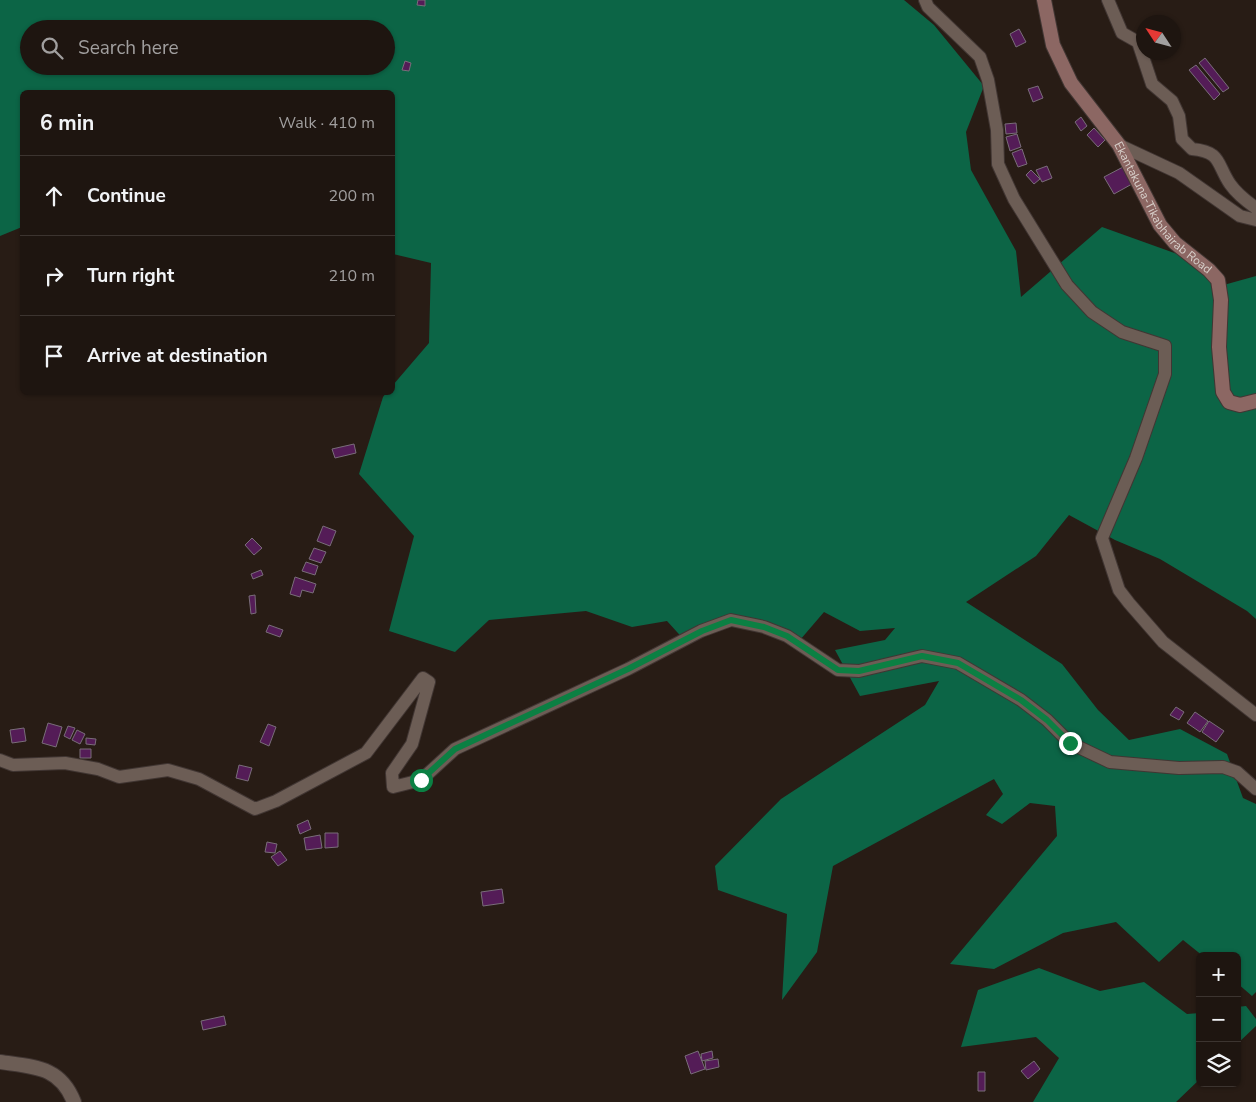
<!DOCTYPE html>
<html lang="en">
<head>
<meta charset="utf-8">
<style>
	body { margin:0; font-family:"Nunito Sans",sans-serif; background:#2b221e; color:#f1f3f6 }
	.controls { position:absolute; right:15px; bottom:15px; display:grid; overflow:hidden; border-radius:8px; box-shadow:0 1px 4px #0004 }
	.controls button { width:45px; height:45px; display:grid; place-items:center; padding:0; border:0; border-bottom:1px solid #3c3430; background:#1e1510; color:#f1f3f6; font:25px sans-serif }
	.compass { position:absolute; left:1136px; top:15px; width:45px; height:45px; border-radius:50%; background:#1e1510; box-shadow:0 1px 4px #0004; rotate:306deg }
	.stop { position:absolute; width:15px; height:15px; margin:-11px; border:4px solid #0b8043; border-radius:50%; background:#fff }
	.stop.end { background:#0b8043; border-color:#fff; box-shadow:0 1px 5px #0008 }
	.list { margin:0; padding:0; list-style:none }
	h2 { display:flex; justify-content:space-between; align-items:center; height:65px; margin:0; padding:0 20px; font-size:21px }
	h2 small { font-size:16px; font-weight:400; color:#a19f9f }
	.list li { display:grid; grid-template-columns:32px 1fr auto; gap:15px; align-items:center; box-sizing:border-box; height:80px; padding:0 20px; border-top:1px solid #3c3430 }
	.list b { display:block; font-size:19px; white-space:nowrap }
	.list em { font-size:16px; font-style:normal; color:#a19f9f }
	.icon { flex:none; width:28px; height:28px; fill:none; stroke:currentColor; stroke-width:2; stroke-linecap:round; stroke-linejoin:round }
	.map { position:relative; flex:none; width:1256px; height:1102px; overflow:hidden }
	.search { position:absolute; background:#1e1510; box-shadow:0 1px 4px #0004; left:20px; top:20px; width:375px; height:55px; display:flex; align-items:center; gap:12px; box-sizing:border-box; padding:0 18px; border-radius:28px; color:#a19f9f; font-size:19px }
	.panel { position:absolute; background:#1e1510; box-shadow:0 1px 4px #0004; left:20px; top:90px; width:375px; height:305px; border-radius:8px }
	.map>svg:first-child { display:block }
	.forest { fill:#0c6546; fill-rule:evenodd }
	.building { fill:#541c57; stroke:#796d79 }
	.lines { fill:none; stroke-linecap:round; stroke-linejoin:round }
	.minor-casing { stroke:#413633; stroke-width:14 }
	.tertiary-casing { stroke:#413633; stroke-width:16 }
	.secondary-casing { stroke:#413633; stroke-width:16 }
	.minor { stroke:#6c5d55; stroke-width:12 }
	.tertiary { stroke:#6c5d55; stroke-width:14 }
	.secondary { stroke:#8c6763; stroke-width:14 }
	.route { stroke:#0b8043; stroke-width:6 }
	.labels { text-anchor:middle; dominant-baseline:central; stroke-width:4; stroke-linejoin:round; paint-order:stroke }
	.street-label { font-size:12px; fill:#d8d0cb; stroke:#0d0805 }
</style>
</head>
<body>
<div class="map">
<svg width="1256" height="1102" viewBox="0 0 1256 1102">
	<rect width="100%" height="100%" fill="#281c15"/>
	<!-- forest -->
	<path class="forest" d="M0,0H904L934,25L984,86L966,132L971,170L1016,251L1021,297L1102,227L1180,255L1220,286L1256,276V619L1247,611L1160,559L1115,540L1069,515L1036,556L966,602L1062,664L1098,710L1129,740L1180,729L1227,754L1243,798L1256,804V992L1252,996L1237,983V956H1203L1183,940L1159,962L1116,922L1063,933L994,969L950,964L1057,836L1055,806L1030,803L1002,824L986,815L1003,794L994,779L833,866L817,952L782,1000L787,914L718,890L715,866L781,799L925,705L939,681L860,696L835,650L885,640L895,628L860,631L824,612L794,647L765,625L729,615L687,643L667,621L632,627L586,611L489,620L455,652L389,631L414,536L359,474L383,397L386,393L392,392L393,385L429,343L431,263L393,254L392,92H22V227L0,236ZM29,29H386V66H29Z
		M1039,968L1100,991L1144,982L1187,1014L1200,1013V1079L1176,1102H1033L1059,1058L1036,1037L961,1047L978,990Z
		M1246,1006L1256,1019V1026L1237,1044V1007Z"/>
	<!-- building -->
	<path class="building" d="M418,0H425V6L417,5Z
		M1019,29L1026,42L1016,47L1010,34Z
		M1205,58L1229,88L1223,92L1199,63Z
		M405,61L411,63L409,71L402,70Z
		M1196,65L1220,94L1214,100L1189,70Z
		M1038,86L1043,98L1033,102L1028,89Z
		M1081,117L1087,126L1081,131L1075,122Z
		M1016,123L1017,133L1006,134L1005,124Z
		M1094,128L1105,140L1098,147L1087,135Z
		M1017,134L1021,147L1010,151L1006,137Z
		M1022,149L1027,164L1018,167L1012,153Z
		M1047,166L1052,178L1042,182L1036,170Z
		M1123,167L1132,184L1114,194L1104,177Z
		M1031,170L1040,179L1034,184L1026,175Z
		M354,444L356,453L335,458L332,449Z
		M323,526L336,531L330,546L317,541Z
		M252,538L262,548L254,555L245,545Z
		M314,548L326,552L321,563L309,559Z
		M306,562L318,566L315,575L302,571Z
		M261,570L263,575L253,579L251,574Z
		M295,577L316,584L313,593L302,590L300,597L290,594Z
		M255,595L256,613L251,614L249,596Z
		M269,625L283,630L280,637L266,632Z
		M1176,707L1184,712L1179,720L1170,715Z
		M1195,712L1208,721L1200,732L1187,723Z
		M1209,721L1224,731L1216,742L1202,732Z
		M48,723L62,727L56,747L42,743Z
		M268,724L276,727L269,746L260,742Z
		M68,726L75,728L70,739L64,736Z
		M24,728L26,741L12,743L10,730Z
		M77,730L85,734L80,744L72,740Z
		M86,738L96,739L95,745L86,744Z
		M80,749H91V758H80Z
		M239,765L252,768L248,781L236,778Z
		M308,820L311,829L300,834L297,825Z
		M325,833H338V847L325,848Z
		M320,835L322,848L306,850L304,838Z
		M267,842L277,844L275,853L265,852Z
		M280,851L287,860L278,866L271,857Z
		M502,889L504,903L483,906L481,892Z
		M224,1016L226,1025L203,1030L201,1021Z
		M698,1051L705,1069L691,1074L685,1056Z
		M712,1051L713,1058L702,1061L701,1054Z
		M718,1059L719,1067L706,1070L705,1061Z
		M1034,1061L1040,1069L1028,1079L1021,1071Z
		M978,1072H985V1091H978Z"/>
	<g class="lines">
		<defs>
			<path id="minor" d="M925,0L928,7L980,57L988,80L997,130L998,164L1014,199L1067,285L1092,312L1122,332L1165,346V374L1136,458L1102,538L1119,590L1129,603L1163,642L1256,715
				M1108,0L1122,33L1138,42L1152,84L1172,101L1179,116L1182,139L1192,149C1222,152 1216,163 1230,184C1237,194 1246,201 1256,208
				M1119,145L1179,173L1240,216L1256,220
				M0,760L13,765L65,763L98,769L119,777L168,770L199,779L255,809L276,801L366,753L423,678L429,682L412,744L392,773L393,787L421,780L455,749L628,669L701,631L731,620L764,627L787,636L838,670L859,671L922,656L958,663L1021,700L1047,720L1070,743L1110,762L1179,768L1223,767L1237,772L1256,789"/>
			<path id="tertiary" d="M0,1062C34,1067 60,1066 74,1102"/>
			<g id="secondary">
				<path id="s1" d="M1044,0L1053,45L1071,83L1119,145L1160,225L1175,243L1209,270L1218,280L1221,300L1219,347L1223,392L1229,402L1240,405L1256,401"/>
			</g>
		</defs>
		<!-- minor casing -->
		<use href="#minor" class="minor-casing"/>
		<!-- tertiary casing -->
		<use href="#tertiary" class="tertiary-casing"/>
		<!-- secondary casing -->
		<use href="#secondary" class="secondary-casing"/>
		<!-- minor -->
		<use href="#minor" class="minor"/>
		<!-- tertiary -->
		<use href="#tertiary" class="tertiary"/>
		<!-- secondary -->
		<use href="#secondary" class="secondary"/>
	</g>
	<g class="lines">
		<!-- route -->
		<path class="route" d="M421,780L455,749L628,669L702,631L731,620L764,627L787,636L838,670L859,671L922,656L958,663L1021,700L1047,720L1070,743"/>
	</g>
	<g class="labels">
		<!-- street labels -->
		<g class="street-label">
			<text stroke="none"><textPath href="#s1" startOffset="244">Ekantakuna-Tikabhairab Road</textPath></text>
		</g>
	</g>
</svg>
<div class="controls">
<button>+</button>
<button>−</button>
<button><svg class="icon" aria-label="layers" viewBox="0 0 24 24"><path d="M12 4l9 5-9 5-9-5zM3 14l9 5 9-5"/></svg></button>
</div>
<svg class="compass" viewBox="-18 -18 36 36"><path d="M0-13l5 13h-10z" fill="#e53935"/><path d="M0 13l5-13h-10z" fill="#a19f9f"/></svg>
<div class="stop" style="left:421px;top:780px"></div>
<div class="stop end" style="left:1070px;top:743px"></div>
<div class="search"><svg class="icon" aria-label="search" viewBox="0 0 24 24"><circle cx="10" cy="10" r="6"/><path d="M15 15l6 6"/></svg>Search here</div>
<section class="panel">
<h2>6 min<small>Walk · 410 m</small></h2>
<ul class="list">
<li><svg class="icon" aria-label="ahead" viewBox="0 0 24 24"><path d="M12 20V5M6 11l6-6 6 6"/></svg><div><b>Continue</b></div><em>200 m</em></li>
<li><svg class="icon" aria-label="right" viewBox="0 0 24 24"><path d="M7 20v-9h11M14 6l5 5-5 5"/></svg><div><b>Turn right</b></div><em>210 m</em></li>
<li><svg class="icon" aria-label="arrive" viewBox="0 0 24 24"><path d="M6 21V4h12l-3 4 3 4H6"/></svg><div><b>Arrive at destination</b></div></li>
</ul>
</section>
</div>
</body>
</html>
